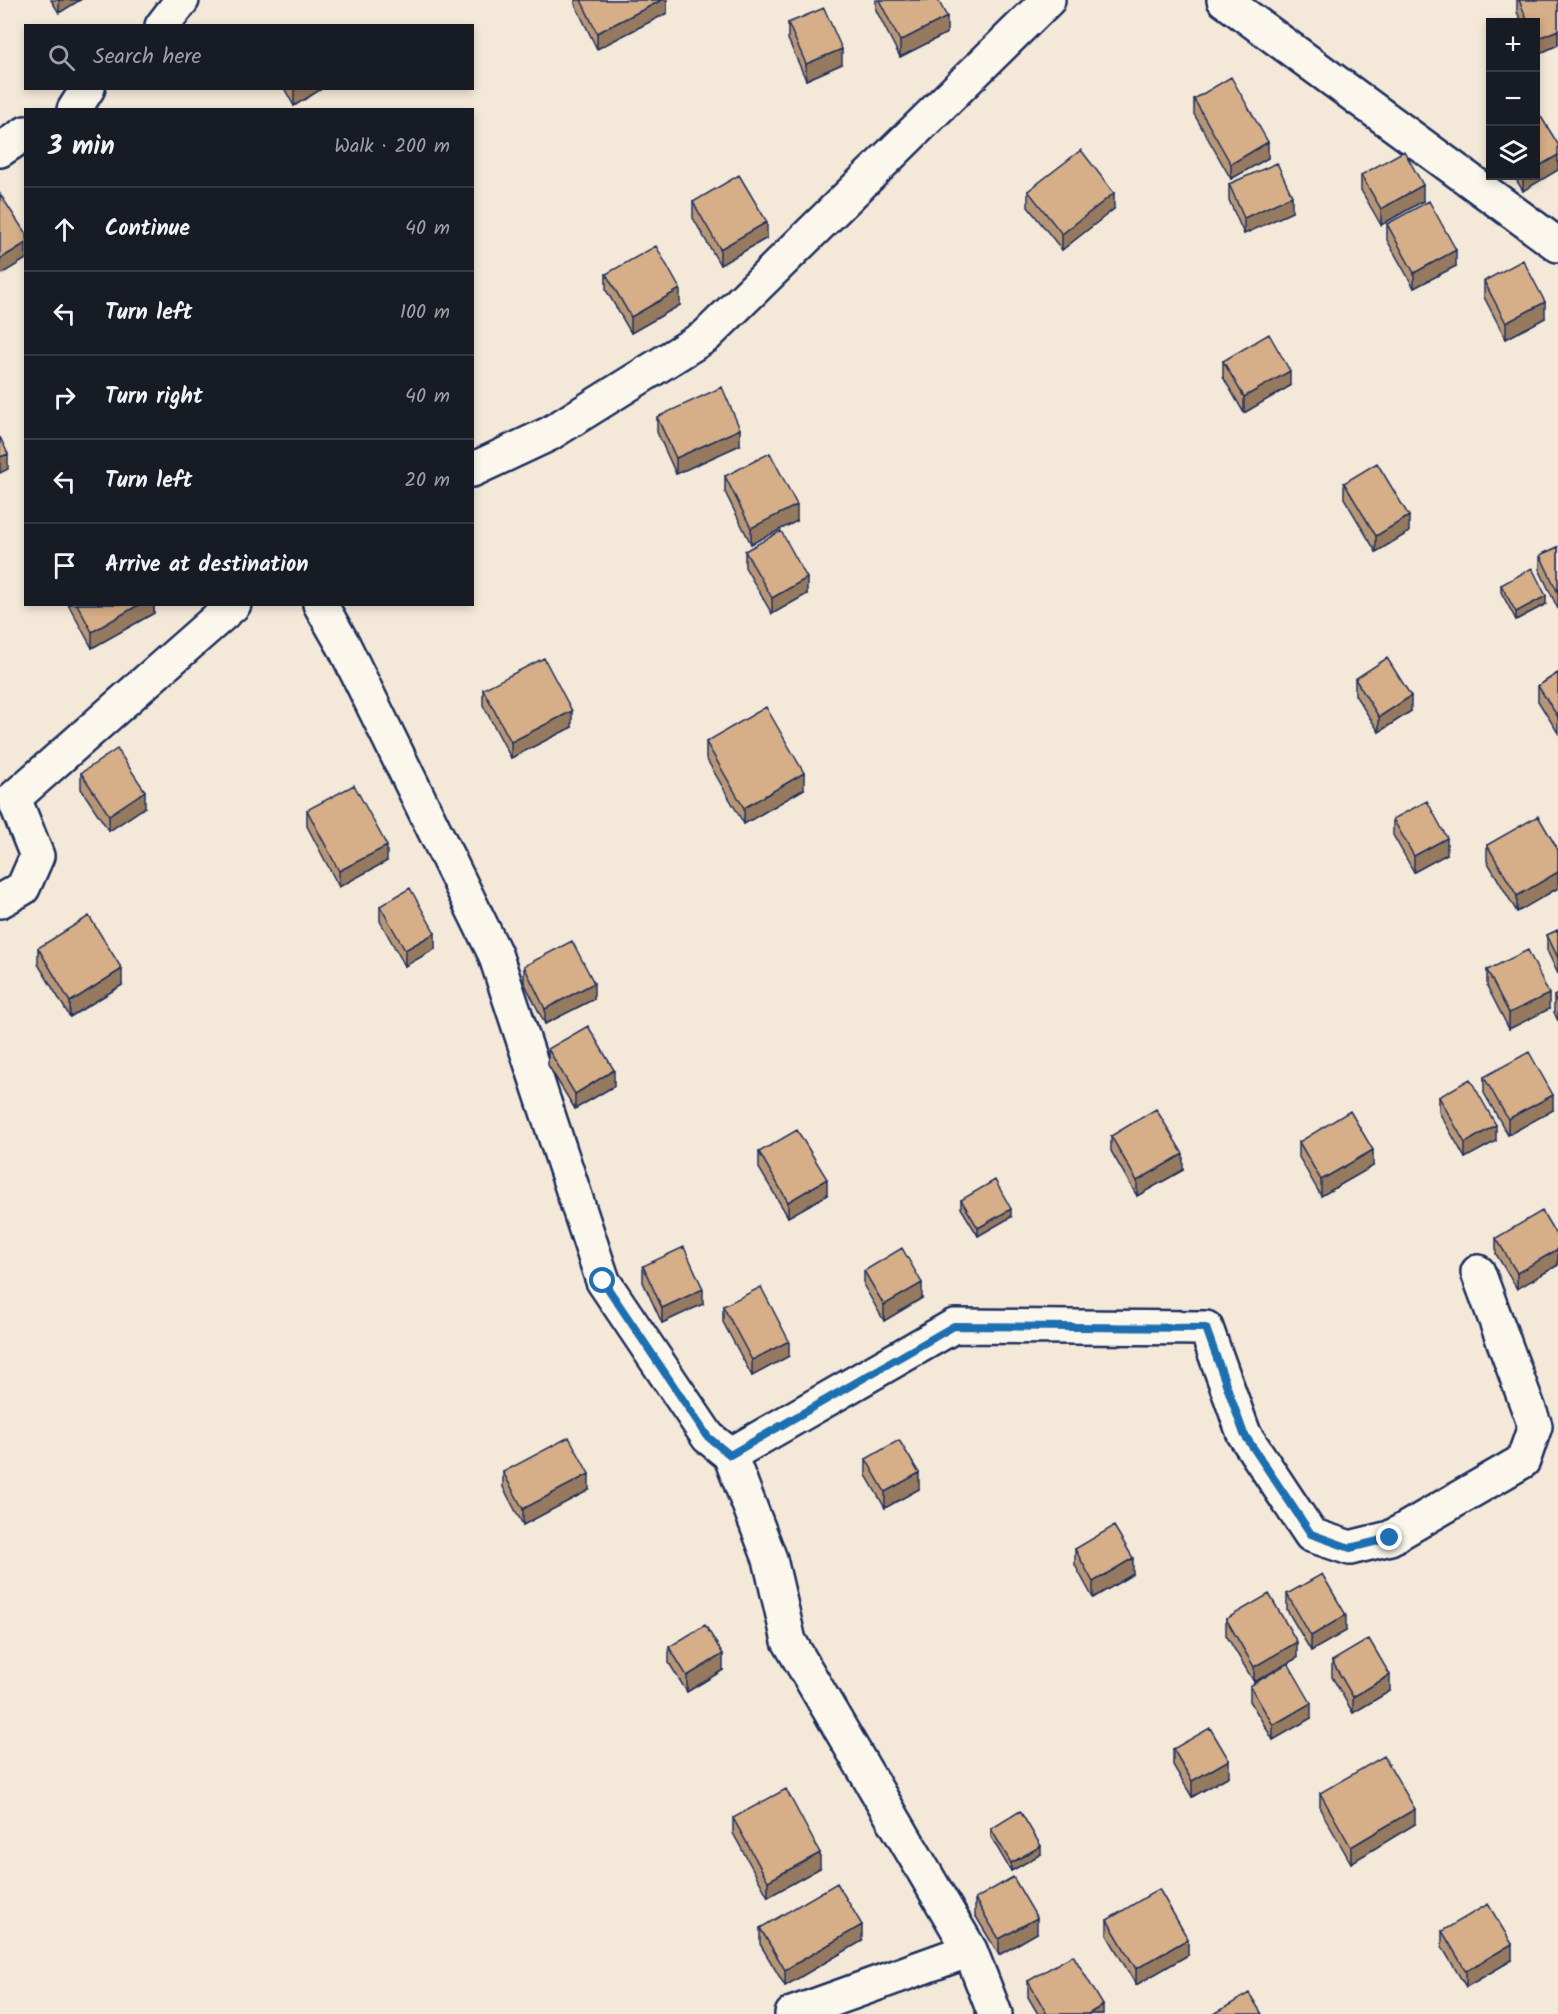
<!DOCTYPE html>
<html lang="en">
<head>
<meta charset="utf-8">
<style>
	body { margin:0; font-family:Kalam,sans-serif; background:#242831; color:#f1f3f6 }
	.controls { position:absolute; right:18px; top:18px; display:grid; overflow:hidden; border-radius:0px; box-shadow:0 3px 9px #0003 }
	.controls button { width:54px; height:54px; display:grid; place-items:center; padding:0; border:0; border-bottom:2px solid #363941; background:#171b24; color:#f1f3f6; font:30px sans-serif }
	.stop { position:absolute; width:18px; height:18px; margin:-14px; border:4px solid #1f6fb2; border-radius:50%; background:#fff }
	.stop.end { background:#1f6fb2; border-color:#fff; box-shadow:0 2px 6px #0008 }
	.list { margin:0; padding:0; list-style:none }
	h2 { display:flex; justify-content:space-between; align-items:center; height:78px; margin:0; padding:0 24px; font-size:26px }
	h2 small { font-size:20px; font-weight:400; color:#9ea1a6 }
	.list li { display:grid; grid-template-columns:39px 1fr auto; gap:18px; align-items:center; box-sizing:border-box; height:84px; padding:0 24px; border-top:2px solid #363941 }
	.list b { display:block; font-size:22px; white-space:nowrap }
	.list em { font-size:20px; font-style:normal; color:#9ea1a6 }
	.icon { flex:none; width:33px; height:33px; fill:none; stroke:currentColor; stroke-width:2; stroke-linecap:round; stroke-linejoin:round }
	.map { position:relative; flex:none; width:1558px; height:2014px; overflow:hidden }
	.search { position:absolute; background:#171b24; box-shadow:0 3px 9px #0003; left:24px; top:24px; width:450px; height:66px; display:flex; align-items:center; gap:15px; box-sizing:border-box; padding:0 21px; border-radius:0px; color:#9ea1a6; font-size:22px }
	.panel { position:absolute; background:#171b24; box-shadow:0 3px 9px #0003; left:24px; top:108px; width:450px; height:498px; border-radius:0px }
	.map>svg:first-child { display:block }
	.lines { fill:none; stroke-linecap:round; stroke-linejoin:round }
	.minor-casing { stroke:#1b2f5e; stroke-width:38 }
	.minor { stroke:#fbf7ec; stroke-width:33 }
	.wall { fill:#b89674; stroke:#1b2f5e; stroke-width:1.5 }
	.shaded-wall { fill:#967a5e; stroke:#1b2f5e; stroke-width:1.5 }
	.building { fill:#d6ae87; stroke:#1b2f5e; stroke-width:1.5 }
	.route { stroke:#1f6fb2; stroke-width:8 }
</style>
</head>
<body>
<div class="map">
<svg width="1558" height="2014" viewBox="0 0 1558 2014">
	<rect width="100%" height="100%" fill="#f4e8d8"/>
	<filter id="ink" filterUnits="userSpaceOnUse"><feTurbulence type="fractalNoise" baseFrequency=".0167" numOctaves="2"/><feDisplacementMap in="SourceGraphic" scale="12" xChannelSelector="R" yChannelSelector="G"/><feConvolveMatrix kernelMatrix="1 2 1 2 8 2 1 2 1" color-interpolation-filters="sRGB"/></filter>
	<g filter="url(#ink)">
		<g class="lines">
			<defs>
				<path id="minor" d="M1224,0L1558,245
					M162,26L182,0
					M74,110L88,88
					M0,150L26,133
					M472,470L549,434L706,336L1048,0
					M320,604L344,646L495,954L603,1281L708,1437L730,1455L770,1559L789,1641L970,1950L995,2014
					M0,901L23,888L37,856L14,798L234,604
					M730,1455L954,1326L1206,1328L1244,1434L1311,1535L1350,1548L1390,1538L1523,1461L1535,1426L1478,1272
					M792,2014L970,1950"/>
			</defs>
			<!-- minor casing -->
			<use href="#minor" class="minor-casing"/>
			<!-- minor -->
			<use href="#minor" class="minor"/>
		</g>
		<!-- wall -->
		<path class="wall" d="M51,0H80L59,13Z
			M575,0H667V13L597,49L575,4Z
			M876,0H938L947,33L900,57L876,10Z
			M1517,0H1558V45L1536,55V22H1522L1517,12Z
			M788,23L842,64L806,80L788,39Z
			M284,88H323L294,106Z
			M1194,99L1268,158L1231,179L1194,114Z
			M1361,175L1423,201L1381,225L1361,190Z
			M1514,176H1536L1523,191Z
			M1229,184L1292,212L1244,234L1229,200Z
			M1028,191L1114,209L1062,250L1028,207Z
			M693,202L767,238L720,265L693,218Z
			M1387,224L1456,266L1414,288L1387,240Z
			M606,274L680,305L631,333L606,290Z
			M1484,281L1545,318L1506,339L1484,297Z
			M1223,361L1290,386L1244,413L1223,377Z
			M657,417L740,445L676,474L657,432Z
			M725,476L797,521L751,544L725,492Z
			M1344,483L1409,532L1376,552L1344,498Z
			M1558,547V609L1540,571V555Z
			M745,551L807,594L772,614L745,567Z
			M1501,585L1546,604L1516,620L1501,592Z
			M68,604H154V613L92,648Z
			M1558,673V733L1538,701V686Z
			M1355,679L1411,711L1379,732L1355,695Z
			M483,689L572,727L511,758L483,705Z
			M706,742L804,789L744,824L706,758Z
			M81,773L145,807L109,831L81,789Z
			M307,810L387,861L339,887L307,826Z
			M1393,819L1447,854L1414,872L1393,835Z
			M1487,845L1558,850V888L1517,912L1487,861Z
			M380,906L435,949L405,966L380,921Z
			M1558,930V974L1547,950V935Z
			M38,948L122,985L70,1017L38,964Z
			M524,966L594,999L545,1024L524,982Z
			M1487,970L1549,1009L1509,1029L1487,986Z
			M1558,994V1021L1554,1012V996Z
			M548,1049L614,1086L575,1109L548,1065Z
			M1484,1077L1553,1110L1508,1135L1484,1093Z
			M1439,1097L1496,1141L1465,1158L1439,1112Z
			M1111,1136L1183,1170L1137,1196L1111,1151Z
			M1299,1142L1373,1166L1321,1196L1299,1157Z
			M759,1152L827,1195L788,1217L759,1168Z
			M961,1200L1011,1217L978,1236L961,1208Z
			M1496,1238H1558V1265L1517,1289L1496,1254Z
			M643,1266L703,1304L662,1323L643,1282Z
			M864,1271L922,1298L884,1321L864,1286Z
			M723,1306L789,1356L752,1376L723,1322Z
			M866,1459L919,1489L885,1508L866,1475Z
			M503,1472L589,1490L523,1525L503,1487Z
			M1075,1549L1133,1574L1093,1598L1075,1565Z
			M1287,1594L1346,1631L1311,1651L1287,1610Z
			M1226,1619L1297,1658L1254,1682L1226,1635Z
			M669,1647L723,1670L687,1692L669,1663Z
			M1332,1661L1390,1691L1353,1713L1332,1677Z
			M1250,1686L1311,1718L1273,1740L1250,1701Z
			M1173,1749L1229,1776L1192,1797L1173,1765Z
			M1320,1793L1415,1824L1351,1863L1320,1809Z
			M733,1818L820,1868L768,1897L733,1833Z
			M991,1829L1041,1854L1011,1871L991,1837Z
			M975,1899L1037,1933L999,1955L975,1915Z
			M1107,1920L1188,1955L1136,1985L1107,1935Z
			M760,1928L862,1941L785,1986L760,1944Z
			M1442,1931L1512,1960L1466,1987L1442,1947Z
			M1028,1981L1103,2014H1038L1028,1997Z"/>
		<!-- shaded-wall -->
		<path class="shaded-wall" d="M59,0H80L59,13Z
			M662,0H667V13L597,49V33Z
			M947,17V33L900,57V41Z
			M1558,30V45L1536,55V39Z
			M842,49V64L806,80V64Z
			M297,88H323L294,106V90Z
			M1268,142V158L1231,179V164Z
			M1558,155V170L1523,191V176H1536V168Z
			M1423,185V201L1381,225V209Z
			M1114,193V209L1062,250V234Z
			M1292,196V212L1244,234V218Z
			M767,222V238L720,265V249Z
			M26,243V259L0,275V259Z
			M1456,250V266L1414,288V273Z
			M680,289V305L631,333V317Z
			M1545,302V318L1506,339V323Z
			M1290,371V386L1244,413V397Z
			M740,429V445L676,474V458Z
			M8,454V469L0,473V457Z
			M797,505V521L751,544V528Z
			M1409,516V532L1376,552V536Z
			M807,578V594L772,614V598Z
			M1546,596V604L1516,620V612Z
			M140,604H154V613L92,648V632Z
			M1411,696V711L1379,732V717Z
			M572,711V727L511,758V742Z
			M804,773V789L744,824V808Z
			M145,791V807L109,831V815Z
			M1447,838V854L1414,872V856Z
			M387,846V861L339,887V871Z
			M1558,872V888L1517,912V896Z
			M435,933V949L405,966V950Z
			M122,969V985L70,1017V1002Z
			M594,983V999L545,1024V1009Z
			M1549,994V1009L1509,1029V1013Z
			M614,1070V1086L575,1109V1094Z
			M1553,1095V1110L1508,1135V1119Z
			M1496,1125V1141L1465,1158V1143Z
			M1373,1150V1166L1321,1196V1180Z
			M1183,1154V1170L1137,1196V1181Z
			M827,1179V1195L788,1217V1202Z
			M1011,1209V1217L978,1236V1228Z
			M1558,1249V1265L1517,1289V1273Z
			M922,1283V1298L884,1321V1305Z
			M703,1289V1304L662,1323V1308Z
			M789,1341V1356L752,1376V1360Z
			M919,1473V1489L885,1508V1492Z
			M589,1474V1490L523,1525V1509Z
			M1133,1558V1574L1093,1598V1582Z
			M1346,1615V1631L1311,1651V1636Z
			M1297,1642V1658L1254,1682V1667Z
			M723,1654V1670L687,1692V1676Z
			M1390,1675V1691L1353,1713V1697Z
			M1311,1703V1718L1273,1740V1725Z
			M1229,1760V1776L1192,1797V1781Z
			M1415,1809V1824L1351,1863V1847Z
			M1041,1846V1854L1011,1871V1863Z
			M820,1853V1868L768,1897V1881Z
			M1037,1918V1933L999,1955V1939Z
			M862,1925V1941L785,1986V1970Z
			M1188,1939V1955L1136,1985V1969Z
			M1512,1944V1960L1466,1987V1971Z
			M1103,2005V2014H1088Z"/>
		<!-- building -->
		<path class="building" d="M581,0H662L597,33Z
			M879,0H938L947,17L900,41Z
			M1519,0H1558V30L1536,39V22H1528Z
			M824,8L842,49L806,64L788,23Z
			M1231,77L1268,142L1231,164L1194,99Z
			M1538,112L1558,144V155L1536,168V113Z
			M1081,150L1114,193L1062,234L1028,191Z
			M1404,151L1423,185L1381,209L1361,175Z
			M1277,163L1292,196L1244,218L1229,184Z
			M739,175L767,222L720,249L693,202Z
			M0,194L26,234V243L0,259Z
			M1429,201L1456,250L1414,273L1387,224Z
			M656,246L680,289L631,317L606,274Z
			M1523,260L1545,302L1506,323L1484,281Z
			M1269,334L1290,371L1244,397L1223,361Z
			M722,387L740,429L676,458L657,417Z
			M0,437L8,454L0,457Z
			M770,453L797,505L751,528L725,476Z
			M1377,463L1409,516L1376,536L1344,483Z
			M781,531L807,578L772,598L745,551Z
			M1558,547V593L1540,555Z
			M1532,568L1546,596L1516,612L1501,585Z
			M77,604H140L92,632Z
			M544,658L572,711L511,742L483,689Z
			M1387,658L1411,696L1379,717L1355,679Z
			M1558,673V717L1538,686Z
			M766,707L804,773L744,808L706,742Z
			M117,749L145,791L109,815L81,773Z
			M354,785L387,846L339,871L307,810Z
			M1427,801L1447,838L1414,856L1393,819Z
			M1538,816L1558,850V872L1517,896L1487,845Z
			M410,888L435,933L405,950L380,906Z
			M89,916L122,969L70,1002L38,948Z
			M1558,930V958L1547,935Z
			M572,941L594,983L545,1009L524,966Z
			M1528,950L1549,994L1509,1013L1487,970Z
			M1558,994V1005L1554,996Z
			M588,1026L614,1070L575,1094L548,1049Z
			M1529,1052L1553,1095L1508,1119L1484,1077Z
			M1470,1079L1496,1125L1465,1143L1439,1097Z
			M1156,1109L1183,1154L1137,1181L1111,1136Z
			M1350,1111L1373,1150L1321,1180L1299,1142Z
			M797,1130L827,1179L788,1202L759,1152Z
			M995,1180L1011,1209L978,1228L961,1200Z
			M1542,1211L1558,1238V1249L1517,1273L1496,1238Z
			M684,1247L703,1289L662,1308L643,1266Z
			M902,1248L922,1283L884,1305L864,1271Z
			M761,1287L789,1341L752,1360L723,1306Z
			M569,1437L589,1474L523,1509L503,1472Z
			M899,1440L919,1473L885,1492L866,1459Z
			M1114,1526L1133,1558L1093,1582L1075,1549Z
			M1322,1574L1346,1615L1311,1636L1287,1594Z
			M1269,1594L1297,1642L1254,1667L1226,1619Z
			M705,1625L723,1654L687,1676L669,1647Z
			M1369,1639L1390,1675L1353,1697L1332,1661Z
			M1288,1663L1311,1703L1273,1725L1250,1686Z
			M1210,1728L1229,1760L1192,1781L1173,1749Z
			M1384,1756L1415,1809L1351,1847L1320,1793Z
			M786,1789L820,1853L768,1881L733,1818Z
			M1020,1811L1041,1846L1011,1863L991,1829Z
			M1013,1877L1037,1918L999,1939L975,1899Z
			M837,1883L862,1925L785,1970L760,1928Z
			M1159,1889L1188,1939L1136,1969L1107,1920Z
			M1488,1904L1512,1944L1466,1971L1442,1931Z
			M1073,1955L1103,2005L1088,2014H1047L1028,1981Z
			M1249,1993L1262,2014H1214Z"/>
	</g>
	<g class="lines" filter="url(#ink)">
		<!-- route -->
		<path class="route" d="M603,1281L708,1437L730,1455L954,1326L1206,1328L1244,1434L1311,1534L1350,1548L1390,1538"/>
	</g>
</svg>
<div class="controls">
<button>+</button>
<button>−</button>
<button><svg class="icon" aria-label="layers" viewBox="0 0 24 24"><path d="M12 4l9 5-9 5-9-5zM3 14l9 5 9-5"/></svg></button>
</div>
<div class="stop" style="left:603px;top:1281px"></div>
<div class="stop end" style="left:1390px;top:1538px"></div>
<div class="search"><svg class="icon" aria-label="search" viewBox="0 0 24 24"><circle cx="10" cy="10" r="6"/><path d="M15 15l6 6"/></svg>Search here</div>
<section class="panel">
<h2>3 min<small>Walk · 200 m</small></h2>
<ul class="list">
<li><svg class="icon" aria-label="ahead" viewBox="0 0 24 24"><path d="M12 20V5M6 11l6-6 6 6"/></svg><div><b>Continue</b></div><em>40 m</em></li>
<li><svg class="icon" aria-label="left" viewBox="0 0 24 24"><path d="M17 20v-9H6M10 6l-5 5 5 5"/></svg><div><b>Turn left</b></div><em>100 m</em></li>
<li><svg class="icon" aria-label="right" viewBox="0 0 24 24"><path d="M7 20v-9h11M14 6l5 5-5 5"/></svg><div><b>Turn right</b></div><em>40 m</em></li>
<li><svg class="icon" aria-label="left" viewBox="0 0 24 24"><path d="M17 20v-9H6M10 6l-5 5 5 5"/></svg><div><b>Turn left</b></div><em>20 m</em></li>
<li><svg class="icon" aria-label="arrive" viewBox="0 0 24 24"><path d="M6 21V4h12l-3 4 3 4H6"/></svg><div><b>Arrive at destination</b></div></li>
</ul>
</section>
</div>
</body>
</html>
